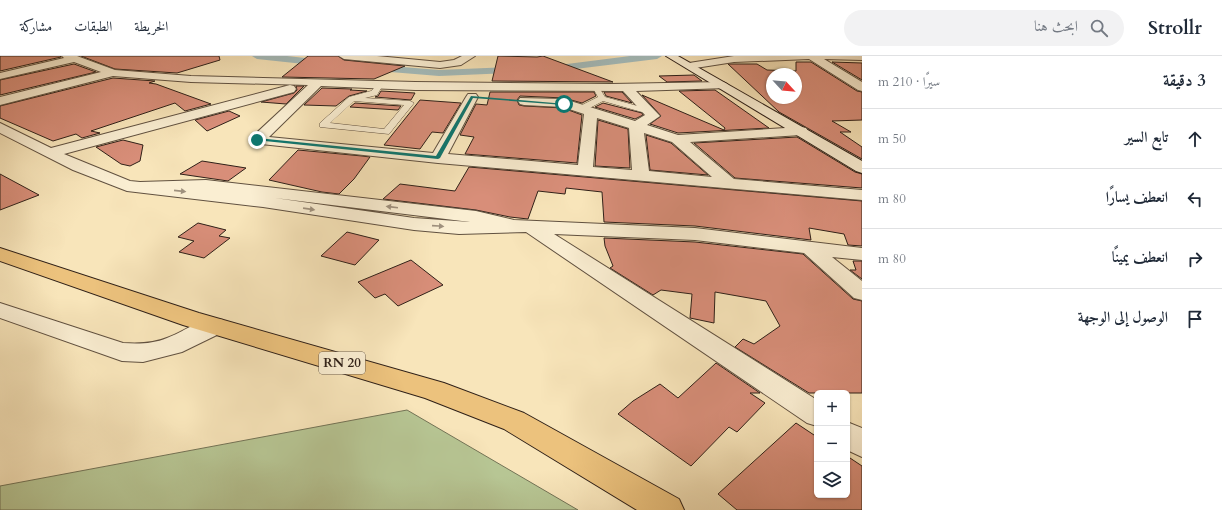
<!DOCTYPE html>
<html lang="ar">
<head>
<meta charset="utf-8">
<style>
	body { margin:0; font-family:Cardo,Amiri,serif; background:#f2f2f3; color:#1f2937; direction:rtl }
	.controls { position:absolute; right:12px; bottom:12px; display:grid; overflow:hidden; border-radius:6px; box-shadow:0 1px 3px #0004 }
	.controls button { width:36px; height:36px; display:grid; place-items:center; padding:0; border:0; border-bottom:1px solid #e0e1e3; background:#fff; color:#1f2937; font:20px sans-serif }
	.compass { position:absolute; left:766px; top:12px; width:36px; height:36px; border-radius:50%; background:#fff; box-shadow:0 1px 3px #0004; rotate:116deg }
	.stop { position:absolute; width:12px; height:12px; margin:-9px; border:3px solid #0f766e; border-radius:50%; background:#fff }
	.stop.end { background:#0f766e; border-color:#fff; box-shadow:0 1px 4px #0008 }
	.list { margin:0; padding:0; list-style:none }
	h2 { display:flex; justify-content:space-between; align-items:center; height:52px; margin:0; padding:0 16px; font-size:17px }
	h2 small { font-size:13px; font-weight:400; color:#747a83 }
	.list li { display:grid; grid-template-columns:26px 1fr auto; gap:12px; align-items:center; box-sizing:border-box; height:60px; padding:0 16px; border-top:1px solid #e0e1e3 }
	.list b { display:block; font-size:15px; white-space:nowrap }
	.list em { font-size:13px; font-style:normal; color:#747a83 }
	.icon { flex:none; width:22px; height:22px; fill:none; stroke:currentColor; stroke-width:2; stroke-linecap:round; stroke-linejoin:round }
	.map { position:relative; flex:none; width:862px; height:454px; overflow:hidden; direction:ltr }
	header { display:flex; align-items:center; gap:24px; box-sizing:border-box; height:56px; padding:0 20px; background:#fff; border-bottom:1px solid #e0e1e3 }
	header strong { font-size:19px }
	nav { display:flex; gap:22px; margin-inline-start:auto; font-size:14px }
	.search { width:280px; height:36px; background:#f2f2f3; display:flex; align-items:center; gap:10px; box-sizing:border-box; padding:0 14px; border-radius:22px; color:#747a83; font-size:15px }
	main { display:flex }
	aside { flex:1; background:#fff }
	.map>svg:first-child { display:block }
	.green { fill:#b7c694; stroke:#737356 }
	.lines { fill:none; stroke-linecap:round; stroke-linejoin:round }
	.canal { fill:#a4bcbc; fill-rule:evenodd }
	.building { fill:#d88e79; stroke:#2f2018; fill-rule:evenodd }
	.lane-casing { stroke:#615140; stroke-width:1 }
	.street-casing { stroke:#615140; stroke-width:2 }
	.secondary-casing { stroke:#2f2018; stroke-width:2 }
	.primary-casing { stroke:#2f2018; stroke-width:2 }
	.lane { fill:#faeed2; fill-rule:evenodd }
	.street { fill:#faeed2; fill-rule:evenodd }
	.secondary { fill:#faeed2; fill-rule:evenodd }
	.primary { fill:#ecc27d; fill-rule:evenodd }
	.oneway { fill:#9f917e }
	.route { fill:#0f766e }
	.labels { text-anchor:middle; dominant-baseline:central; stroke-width:4; stroke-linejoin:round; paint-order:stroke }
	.shield { fill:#faeed2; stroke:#6c5e50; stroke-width:1 }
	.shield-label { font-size:13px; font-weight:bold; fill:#2f2018 }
</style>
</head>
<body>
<header>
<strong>Strollr</strong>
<div class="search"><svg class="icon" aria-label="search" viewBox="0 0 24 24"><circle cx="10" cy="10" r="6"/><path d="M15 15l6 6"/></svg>ابحث هنا</div>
<nav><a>الخريطة</a><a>الطبقات</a><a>مشاركة</a></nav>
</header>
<main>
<aside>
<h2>3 دقيقة<small>سيرًا · 210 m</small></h2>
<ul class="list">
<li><svg class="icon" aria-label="ahead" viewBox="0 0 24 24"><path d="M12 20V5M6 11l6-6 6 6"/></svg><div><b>تابع السير</b></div><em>50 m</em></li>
<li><svg class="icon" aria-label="left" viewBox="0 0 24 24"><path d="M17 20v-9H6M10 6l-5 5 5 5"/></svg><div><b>انعطف يسارًا</b></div><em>80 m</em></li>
<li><svg class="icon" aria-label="right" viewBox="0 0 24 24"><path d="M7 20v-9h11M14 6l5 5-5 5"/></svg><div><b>انعطف يمينًا</b></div><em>80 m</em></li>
<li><svg class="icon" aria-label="arrive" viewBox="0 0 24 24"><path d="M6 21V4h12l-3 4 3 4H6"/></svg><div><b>الوصول إلى الوجهة</b></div></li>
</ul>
</aside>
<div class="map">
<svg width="862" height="454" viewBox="0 0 862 454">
	<rect width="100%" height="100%" fill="#f8e5ba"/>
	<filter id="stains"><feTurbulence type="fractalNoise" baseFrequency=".005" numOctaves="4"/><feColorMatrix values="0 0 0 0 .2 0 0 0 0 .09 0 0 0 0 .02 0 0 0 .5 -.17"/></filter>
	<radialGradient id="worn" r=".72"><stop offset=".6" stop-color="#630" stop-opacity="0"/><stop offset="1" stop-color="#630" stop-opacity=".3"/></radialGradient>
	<!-- green -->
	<path class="green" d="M407,354L578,454H0V430Z"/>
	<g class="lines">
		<!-- canal -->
		<path class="canal" d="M252,0H287L332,5L338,8L332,11L257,3Z
			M630,0H662L657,3L559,15L439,20L366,14L360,11L366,8L439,14L559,9Z"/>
	</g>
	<!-- building -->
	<path class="building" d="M0,0H60L61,1L0,15Z
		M81,0H219L220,4L177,17L115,13Z
		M308,0H338L344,4L405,10L374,23L282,21Z
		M498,0L537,1L543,0L613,26L492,25Z
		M796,6H811L857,35L862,36V64L832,65L851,76H840L862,91V103L779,56L728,8H757L767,14L796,15ZM772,18H796V42H772Z
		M832,6L862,7V24Z
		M74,8L96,16L0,39V24Z
		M694,19L702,25L667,26L659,20Z
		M113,22L155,25L149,27L156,28L211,48L185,55L175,47L91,75L100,77L82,82L76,78L53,85L0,62V50Z
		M296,30H304L286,48L261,46L294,37L297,34Z
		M322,32L352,33L350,34L367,35L349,40L336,50L304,49Z
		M715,34L769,72L678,77L650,68L661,60L642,39L724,74L725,72L679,35Z
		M381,35L415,37L411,44L375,41L378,40Z
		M490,36H594L596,40L582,47L564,42L520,40L517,44L519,49L524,50L563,52L582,59L577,107L465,98L474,81L460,79L476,48L487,49Z
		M604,36H622L632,47L606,40Z
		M420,44L461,47L443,77L432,76L420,93L384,89Z
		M355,47L401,50L398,54L350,51Z
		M603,47L642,57L643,59L635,63L595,51Z
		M229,55L240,60L207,75L195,64Z
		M598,64L628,73L630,112L595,110Z
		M646,79L671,87L708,119L650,114Z
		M797,81L855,116L862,118V132L735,122L694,87Z
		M123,84L143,89L140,105L130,110L121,108L96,91Z
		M298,94L362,100L370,101L354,123L339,138L322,136L269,124Z
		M202,105L246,112L228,125L180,118Z
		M469,111L862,145V190L848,189L844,178L809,172L811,184L695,170L604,166L602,136L566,132L565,138L538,135L528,163L510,161L476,154L383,143L400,128L455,135Z
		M0,118L39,139L0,154Z
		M198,167L226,174L219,180L230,182L204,202L179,196L194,185L178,181Z
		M347,176L379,184L355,209L321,200Z
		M604,182L695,186L803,198L853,243L862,245V337H809L735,291L743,283L754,288L780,270L766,245L715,236L714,267L690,262L692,238L661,234L653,239L610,212L613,210L605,190Z
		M411,204L443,229L398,250L385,238L375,242L358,226Z
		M853,205H862V223L850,214H856Z
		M716,307L760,337H750L765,347L737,376L729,371L691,410L618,358L633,345L660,328L678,342Z
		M796,367L817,381V439H847V400L862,410V454H737L718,438Z"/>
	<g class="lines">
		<defs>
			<path id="lane" d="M380,27L383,29L377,39L365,42L410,45L414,47L389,78L320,71V67L349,41L371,35L378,28ZM354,45L404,49L384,73L330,67Z
				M598,32L600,33L605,41L652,54L653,56L649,58L603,45L584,55H578V51L598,41L594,34Z"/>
			<path id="street" d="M62,0H77L115,14L191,20L415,26L611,28L723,26L727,28L729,30L727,32L636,35L660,60L647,69L678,79L801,71L806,72L808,75L806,78L801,79L690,86L734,123L862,134V144L438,107L252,87L250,84L252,81L308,29L191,26L113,20L0,49V41L101,16L74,6L0,23V17L64,2ZM321,30L415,34L623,35L645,59L635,65L564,43L520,42L518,45L520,48L524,49L563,51L584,58L578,109L448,98L478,41L476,38H468L466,41L433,97L269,81ZM597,62L629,72L632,114L593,111ZM644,77L672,86L712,121L649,115Z
				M339,0H377L440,6L454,4L462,0H475L461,9L440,12L344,3Z
				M734,0H862V4L824,3L862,26V35L858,34L809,3L734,6L689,13L684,10L689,7Z
				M290,29L294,30L296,33L294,36L64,98L130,125L140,126L206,124L476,155L514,164L695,172L862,192V204L832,201L862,225V244L854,242L804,197L695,184L554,178L817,344V370L807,367L526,176L459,178L414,174L263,151L127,135L73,114L0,77V67L51,92ZM275,142L470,166L414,162Z
				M0,247L123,287C138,288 153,288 167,282C185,276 203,259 223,264L226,270L223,276L182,296L143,306L122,305L0,262Z
				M847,366L862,372V401L847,394Z"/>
			<path id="secondary" d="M666,0H678L862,105V117L856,115Z"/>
			<path id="primary" d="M0,192L199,257L444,327L524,357L679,443L684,454H637L504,373L425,342L183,269L0,205Z"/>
		</defs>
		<!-- lane casing -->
		<use href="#lane" class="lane-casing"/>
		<!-- street casing -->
		<use href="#street" class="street-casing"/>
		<!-- secondary casing -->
		<use href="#secondary" class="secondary-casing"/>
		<!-- primary casing -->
		<use href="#primary" class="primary-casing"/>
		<!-- lane -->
		<use href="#lane" class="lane"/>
		<!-- street -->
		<use href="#street" class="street"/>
		<!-- secondary -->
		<use href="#secondary" class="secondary"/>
		<!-- primary -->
		<use href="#primary" class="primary"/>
	</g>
	<!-- one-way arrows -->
	<defs><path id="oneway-solid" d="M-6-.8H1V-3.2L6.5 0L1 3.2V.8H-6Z"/></defs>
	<g class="oneway">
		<use href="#oneway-solid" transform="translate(180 135) rotate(6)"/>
		<use href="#oneway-solid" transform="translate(392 151) rotate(-173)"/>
		<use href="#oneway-solid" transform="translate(309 153) rotate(8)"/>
		<use href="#oneway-solid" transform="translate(438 170) rotate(4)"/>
	</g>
	<!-- route -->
	<path class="route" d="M471,40L566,48L564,49L473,42L440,102L438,103L255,84L257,82L436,100Z"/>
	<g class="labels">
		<!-- shield labels -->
		<rect class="shield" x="319" y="296" width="46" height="22" rx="3"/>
		<g class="shield-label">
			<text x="342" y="307">RN 20</text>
		</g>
	</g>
	<rect width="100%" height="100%" filter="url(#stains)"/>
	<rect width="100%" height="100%" fill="url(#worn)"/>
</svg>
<div class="controls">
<button>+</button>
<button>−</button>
<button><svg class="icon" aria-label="layers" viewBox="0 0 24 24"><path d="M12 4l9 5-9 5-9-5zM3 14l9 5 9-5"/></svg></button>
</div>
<svg class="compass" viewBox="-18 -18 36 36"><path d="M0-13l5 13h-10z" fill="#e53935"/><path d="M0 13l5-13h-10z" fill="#747a83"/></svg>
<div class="stop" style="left:564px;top:48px"></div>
<div class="stop end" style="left:257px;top:84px"></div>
</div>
</main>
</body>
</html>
